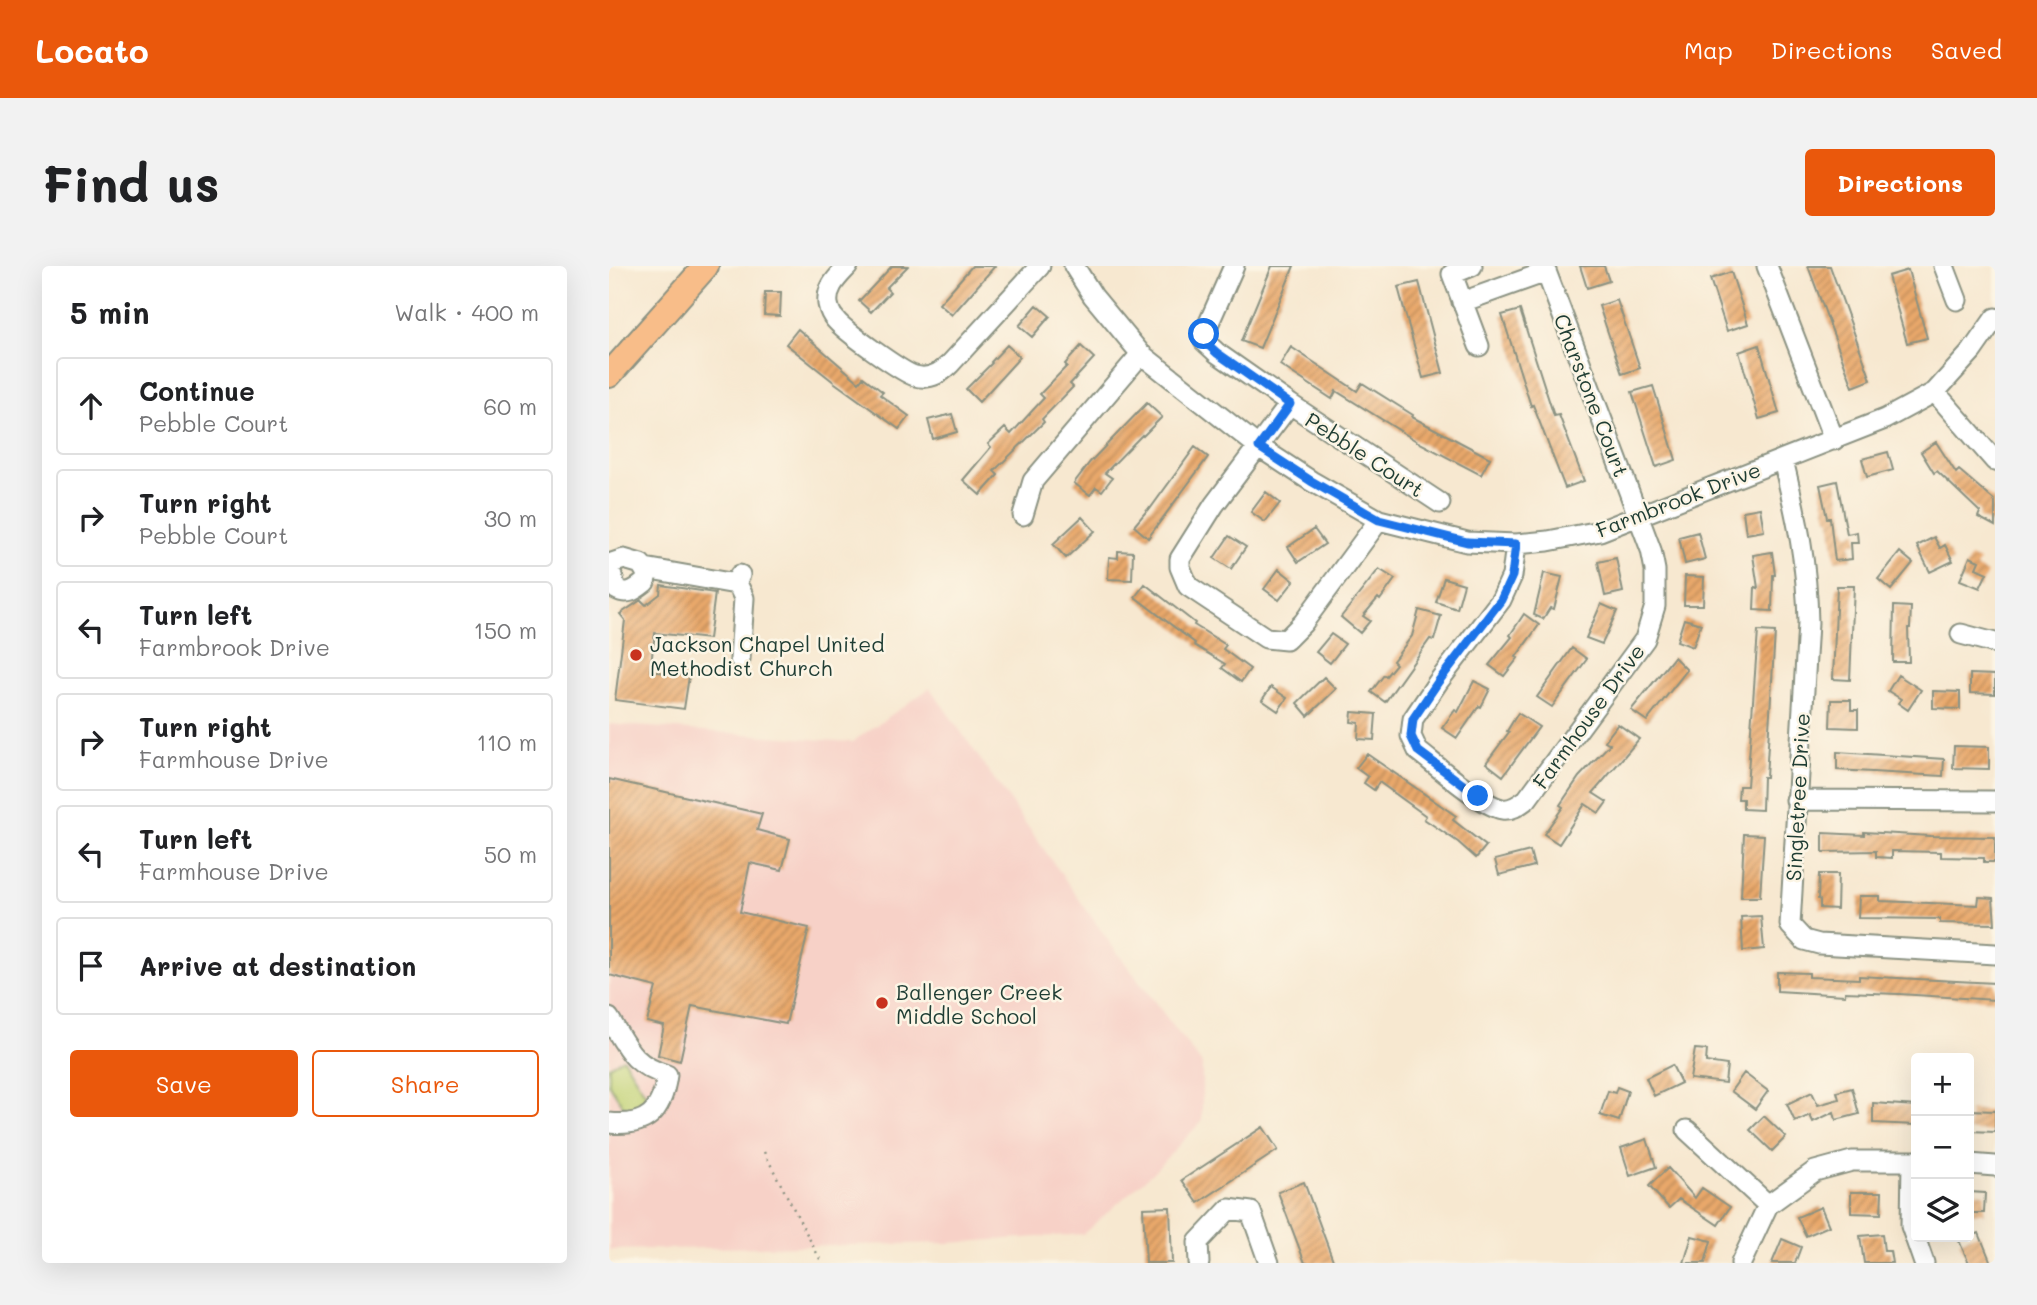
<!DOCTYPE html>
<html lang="en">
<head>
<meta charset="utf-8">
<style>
	body { margin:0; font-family:Mali,sans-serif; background:#f2f2f2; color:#202124 }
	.controls { position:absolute; right:21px; bottom:21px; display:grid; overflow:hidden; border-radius:7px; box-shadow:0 7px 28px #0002 }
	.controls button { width:63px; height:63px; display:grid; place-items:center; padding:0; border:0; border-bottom:2px solid #e0e0e0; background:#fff; color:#202124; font:35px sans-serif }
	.stop { position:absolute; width:21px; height:21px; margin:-16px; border:5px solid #1a73e8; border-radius:50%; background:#fff }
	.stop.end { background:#1a73e8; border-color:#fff; box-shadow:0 2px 7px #0008 }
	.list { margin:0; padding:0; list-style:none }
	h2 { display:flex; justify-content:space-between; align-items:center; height:91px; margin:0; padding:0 28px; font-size:30px }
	h2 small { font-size:23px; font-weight:400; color:#757577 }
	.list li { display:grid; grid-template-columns:46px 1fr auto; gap:21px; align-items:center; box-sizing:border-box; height:98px; margin:0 14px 14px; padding:0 14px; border:2px solid #e0e0e0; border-radius:7px }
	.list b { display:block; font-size:26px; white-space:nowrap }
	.list p { margin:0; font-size:23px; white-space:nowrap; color:#757577 }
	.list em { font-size:23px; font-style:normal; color:#757577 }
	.actions { display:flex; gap:14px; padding:21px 28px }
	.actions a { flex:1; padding:16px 0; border:2px solid #ea580c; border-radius:7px; text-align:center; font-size:24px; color:#ea580c }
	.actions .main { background:#ea580c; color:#fff }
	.icon { flex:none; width:38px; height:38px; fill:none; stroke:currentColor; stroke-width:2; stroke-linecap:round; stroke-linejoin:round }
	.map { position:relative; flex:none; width:1386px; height:997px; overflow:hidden; border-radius:7px }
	header { display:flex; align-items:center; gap:42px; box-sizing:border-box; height:98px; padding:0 35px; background:#ea580c; color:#fff }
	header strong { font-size:33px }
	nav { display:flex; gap:38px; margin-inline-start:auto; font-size:24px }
	.intro { display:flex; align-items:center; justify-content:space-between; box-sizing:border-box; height:168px; padding:0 42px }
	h1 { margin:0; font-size:49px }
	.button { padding:18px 32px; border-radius:7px; background:#ea580c; color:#fff; font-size:24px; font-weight:700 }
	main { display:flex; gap:42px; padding:0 42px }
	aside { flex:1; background:#fff; border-radius:7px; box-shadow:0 7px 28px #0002 }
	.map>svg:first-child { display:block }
	.built { fill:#f7d1c7 }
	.garden { fill:#c1d275; stroke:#708854; stroke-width:2 }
	.building { fill:url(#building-hatch) }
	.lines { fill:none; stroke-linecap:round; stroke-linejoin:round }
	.minor-casing { stroke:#8b9282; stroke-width:23 }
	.major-casing { stroke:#8b9282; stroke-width:28 }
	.path { stroke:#8b9282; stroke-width:2.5; stroke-dasharray:2 5; stroke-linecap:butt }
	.minor { stroke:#fff; stroke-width:19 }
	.major { stroke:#f8bd89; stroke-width:24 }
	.route { stroke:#1a73e8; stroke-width:9 }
	.poi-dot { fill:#c8321e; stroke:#fcf5e5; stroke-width:2.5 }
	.labels { text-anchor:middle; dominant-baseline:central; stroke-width:5; stroke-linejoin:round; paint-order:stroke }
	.street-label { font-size:21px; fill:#1f3d34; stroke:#fcf5e5 }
	.poi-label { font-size:21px; fill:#1f3d34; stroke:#fcf5e5; text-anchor:start }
</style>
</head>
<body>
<header>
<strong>Locato</strong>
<nav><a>Map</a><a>Directions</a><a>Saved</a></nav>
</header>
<div class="intro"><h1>Find us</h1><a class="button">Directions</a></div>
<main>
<aside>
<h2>5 min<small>Walk · 400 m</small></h2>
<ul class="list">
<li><svg class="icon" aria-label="ahead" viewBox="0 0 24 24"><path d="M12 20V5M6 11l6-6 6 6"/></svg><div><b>Continue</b><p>Pebble Court</p></div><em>60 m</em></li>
<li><svg class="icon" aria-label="right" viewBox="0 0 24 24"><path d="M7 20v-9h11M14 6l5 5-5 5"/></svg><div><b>Turn right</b><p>Pebble Court</p></div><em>30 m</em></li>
<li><svg class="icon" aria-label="left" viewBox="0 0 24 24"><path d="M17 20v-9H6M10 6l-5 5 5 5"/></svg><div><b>Turn left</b><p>Farmbrook Drive</p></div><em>150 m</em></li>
<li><svg class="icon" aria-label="right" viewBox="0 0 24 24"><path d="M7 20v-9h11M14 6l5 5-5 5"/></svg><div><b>Turn right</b><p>Farmhouse Drive</p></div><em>110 m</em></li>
<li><svg class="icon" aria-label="left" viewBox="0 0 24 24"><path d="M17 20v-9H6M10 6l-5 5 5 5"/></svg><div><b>Turn left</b><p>Farmhouse Drive</p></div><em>50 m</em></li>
<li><svg class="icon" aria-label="arrive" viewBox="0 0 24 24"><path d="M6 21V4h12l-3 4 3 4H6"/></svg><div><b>Arrive at destination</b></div></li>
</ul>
<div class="actions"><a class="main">Save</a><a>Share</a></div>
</aside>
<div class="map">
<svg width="1386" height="997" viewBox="0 0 1386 997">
	<defs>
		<pattern id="building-hatch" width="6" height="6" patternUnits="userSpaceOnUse" patternTransform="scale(1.75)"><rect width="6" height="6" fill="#e9a86b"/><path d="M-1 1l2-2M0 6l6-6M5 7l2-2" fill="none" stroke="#bc8a59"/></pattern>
	</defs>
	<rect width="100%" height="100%" fill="#fcf5e5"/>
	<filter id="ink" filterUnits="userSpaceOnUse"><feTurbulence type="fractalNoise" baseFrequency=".0143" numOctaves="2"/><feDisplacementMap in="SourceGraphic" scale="14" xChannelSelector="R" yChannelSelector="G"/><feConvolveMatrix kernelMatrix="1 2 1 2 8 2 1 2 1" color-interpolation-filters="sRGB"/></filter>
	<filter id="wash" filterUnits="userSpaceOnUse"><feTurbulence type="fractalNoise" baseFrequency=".00686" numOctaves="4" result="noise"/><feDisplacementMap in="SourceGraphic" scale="28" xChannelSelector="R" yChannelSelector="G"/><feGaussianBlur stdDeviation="1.57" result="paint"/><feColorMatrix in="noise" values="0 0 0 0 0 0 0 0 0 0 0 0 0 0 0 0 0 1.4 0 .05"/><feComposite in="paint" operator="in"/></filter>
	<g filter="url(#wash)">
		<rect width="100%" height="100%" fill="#f7e8d0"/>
		<!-- built -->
		<path class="built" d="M321,422L501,677L593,798V855L543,907L474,968L340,977L0,984V458L243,476Z"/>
		<!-- garden -->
		<path class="garden" d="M14,792L41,835L19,848L0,818V800Z"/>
		<g id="blocks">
			<!-- building -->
			<path class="building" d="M283,0H299L277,22L281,26L262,46L250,35Z
				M363,0H386L343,49L330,38Z
				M663,0H685L651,82L632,75Z
				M971,0H995L1000,15L978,22Z
				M1199,0H1221L1262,114L1244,121Z
				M1299,4L1318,72L1298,77L1279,10Z
				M1122,6L1139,58L1118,65L1101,13Z
				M810,16L834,107L814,112L789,21Z
				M156,26H172L171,50L155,49Z
				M1008,34L1031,102L1013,108L990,40Z
				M428,39L441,50L423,71L410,60Z
				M911,44L945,150L950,149L975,215L956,222L924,139L922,140L893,49Z
				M189,63L250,116L254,111L274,126L271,129L300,150L290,163L226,117L177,78Z
				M398,79L411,91L370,136L357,123L383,97L382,96Z
				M1150,79L1170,147L1150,153L1130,86Z
				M472,80L485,92L461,118L464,121L433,153L435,156L385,205L389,209L371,229L354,214L382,181L379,178L396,162L402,168L435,132L431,128L458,100L456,98Z
				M682,81L748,125L753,117L804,149L803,151L881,192L872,209L809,176L727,125L723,133L671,99Z
				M1044,120L1067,194L1047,201L1023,126Z
				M538,137L553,151L534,170L533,169L496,207L503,212L493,225L487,221L481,229L465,217L481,196Z
				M343,148L348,166L324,173L319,154Z
				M1327,176L1347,207L1350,204L1386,235V260L1369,251L1371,246L1328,205L1325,207L1312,186Z
				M586,181L599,191L539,272L525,260L540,242L541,243Z
				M1279,186L1284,204L1258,211L1253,193Z
				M1228,215L1238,268L1248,266L1249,277H1242L1243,293L1226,295L1221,252H1218L1211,219Z
				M657,226L671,237L656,256L642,246Z
				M1151,242L1155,265L1137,268L1134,245Z
				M473,251L486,265L457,292L444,278Z
				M705,263L716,278L689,296L679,281Z
				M1089,266L1096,293L1076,298L1070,271Z
				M620,270L637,281L622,303L605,292Z
				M1325,271L1331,282L1336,279L1344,295L1321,306L1308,280Z
				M509,285L524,286L523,314L499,313L500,291L509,292Z
				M1163,286L1166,309H1164L1163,345L1145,344L1146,321L1149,322L1144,289Z
				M1291,286L1304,297L1282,324L1269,313Z
				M1361,291L1370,295L1367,302L1378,307L1371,322L1351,314Z
				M1007,292L1014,326L996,330L989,296Z
				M670,303L685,315L670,334L655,323Z
				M770,303L786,313L771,334L769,332L754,350L761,355L751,367L732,351Z
				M935,307L953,311L945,343L941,342L934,353L925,349Z
				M1076,310L1095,311L1094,339H1075Z
				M835,312L855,318L848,343L827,336Z
				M536,318L586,357L585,359L617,379L614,383L641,403L632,416L613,402L616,398L585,379L586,377L526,331Z
				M52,319L106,327L100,373L46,367L41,405L80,410L75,443L6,434L16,354L11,348L32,334L37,339L51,328Z
				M1228,320H1245L1241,414L1224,413Z
				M992,338L1008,345L993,378L977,372Z
				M1285,340L1302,341L1301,362H1299L1300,396H1284Z
				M810,344L832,350L825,374L821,373L776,436L762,426L775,409L777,410L787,398L784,395L803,370Z
				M915,348L930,359L907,391L909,392L895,410L880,399L903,371L901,369Z
				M1075,353L1092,358L1084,381L1068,375Z
				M1149,365L1166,366L1157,511H1154L1153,544L1134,543V533H1129L1130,520H1138Z
				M722,368L736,378L721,397L707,386Z
				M963,382L978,393L943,441L928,431Z
				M1065,391L1078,404L1038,455L1022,444Z
				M1361,408L1386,409V428L1361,427Z
				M1289,409L1312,424L1299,444L1289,437L1292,433L1279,425Z
				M715,411L727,423L699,450L688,437Z
				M865,415L881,423L872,441L870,440L848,472L833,462L846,444L849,446Z
				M662,421L678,432L669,445L653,434Z
				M1324,425L1351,426V443L1324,442Z
				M1222,434H1242V444H1249V462L1221,461Z
				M743,446L767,448L765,474L749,473L750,457L742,456Z
				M909,447L930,461L894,510L877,497L900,466L898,465Z
				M1009,458L1030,473L984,527L998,536L990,547L976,538L950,578L935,568L954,541L951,539L970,511L1001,478L996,475Z
				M1345,480L1380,481V503L1344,502Z
				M1228,486L1335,493L1334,510L1228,504Z
				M758,488L847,550L844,554L877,580L867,592L849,576L815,553L817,550L770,516L765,524L755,517L759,511L747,502Z
				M0,513L153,548L148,564L181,573L173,604L141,597L131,646L200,662L177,758L83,740L71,795L49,789L55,760L38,756L47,721L0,709Z
				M1255,566L1321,570L1386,571V596H1375V592L1332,591V586L1283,585V592L1267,591V585L1214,586V567L1255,569Z
				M1135,568L1155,569L1151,631H1132Z
				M921,585L925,600L890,609L886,594Z
				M1210,608H1229L1228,643L1211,642V634L1209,633Z
				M1250,630H1271V635L1369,639L1370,631L1384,632L1386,658L1331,657V653L1249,652Z
				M1152,650L1155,683L1134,685L1132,651Z
				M1168,706L1200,707V711L1250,713V710L1386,717V734L1290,728L1236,726V729L1168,725Z
				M1086,783L1098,784L1097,796L1118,799L1116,817L1081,813Z
				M1063,799L1072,817L1045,830L1037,812Z
				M1135,807L1159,825L1146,843L1122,825Z
				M1008,821L1019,825L1010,855L991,849L999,825L1006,827Z
				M1243,822L1250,848L1227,854L1225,846L1204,856L1201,849L1186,856L1178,838L1203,826L1209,839L1230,833L1228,826Z
				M1264,837L1307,840V859L1264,857Z
				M1360,844L1386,845V866L1360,865Z
				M1155,850L1177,871L1163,885L1141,864Z
				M654,861L669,884L589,937L573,914Z
				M1038,873L1047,901L1021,910L1012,882Z
				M1059,902L1086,932L1093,922L1121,941L1109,959L1070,933L1060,942L1040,920Z
				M695,916L725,997H696L669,926Z
				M1242,926H1273L1272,948L1242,947Z
				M1360,926L1376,927L1375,947H1360Z
				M561,941L563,997H537L534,942Z
				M1212,941L1220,960L1197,970L1188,951Z
				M1370,967L1382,997H1360L1350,975Z
				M1273,968L1275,985H1281L1283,997H1255L1251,970Z
				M1083,970L1102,975L1096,997H1075Z
				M1173,973L1192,981L1186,997H1163Z"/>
		</g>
	</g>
	<g filter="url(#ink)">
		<use href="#blocks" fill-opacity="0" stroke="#8b9282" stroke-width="2"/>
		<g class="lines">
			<defs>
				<path id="minor" d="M239,0C229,11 217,21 219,38C220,43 222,49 226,53C234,64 294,107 306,110C320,114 331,108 341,98L431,0
					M465,0L484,30L532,88L650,181L702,215L770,254L858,276L907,278L939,275L991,265L1276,153L1326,126L1363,85L1386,52
					M625,0L595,68V75L608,87L681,138L831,237
					M863,0L843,8L870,80
					M1158,0L1225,174
					M1335,0L1348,34
					M853,36L937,6
					M1326,126L1386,195
					M681,138L605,239L571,293V301L579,320L657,372L677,374L694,357L770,254
					M1174,194C1188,252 1198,296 1199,357L1181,659L1195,674L1210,678L1386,688
					M414,249L424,215L532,88
					M907,278L903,310L892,334L829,416L804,453L802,470L809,485C827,499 872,539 893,543C903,545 911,538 918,533L1036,373L1046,340V304L1042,284L935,0
					M0,298L15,293L32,298L38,308L36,316C26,324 19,330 7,323L0,300
					M36,302L121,317L127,315L131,309
					M127,315L135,332L131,393
					M1352,368L1386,377
					M1187,534L1386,535
					M0,752C18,781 23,799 58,809C53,846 38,861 0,857
					M1078,864L1159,939
					M1303,895L1302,960L1315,997
					M1360,898L1386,900
					M590,997L589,976L620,943L642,946L660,997
					M1132,997L1159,939L1206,905L1243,895H1307"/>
				<path id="major" d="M0,109L97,0"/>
			</defs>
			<!-- minor casing -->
			<use href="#minor" class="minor-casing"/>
			<!-- major casing -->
			<use href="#major" class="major-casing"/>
			<!-- path -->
			<path class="path" d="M155,886L213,997"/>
			<!-- minor -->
			<use href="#minor" class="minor"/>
			<!-- major -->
			<use href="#major" class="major"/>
		</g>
	</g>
	<g class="lines" filter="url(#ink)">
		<!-- route -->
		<path class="route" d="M595,68V75L608,87L681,138L650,181L702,215L770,254L858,276L907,278L903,310L892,334L829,416L804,453L802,470L809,485L869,530"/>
	</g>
	<!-- markers -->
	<g class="poi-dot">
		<circle cx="27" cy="389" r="7"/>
		<circle cx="273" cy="737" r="7"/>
	</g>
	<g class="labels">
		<!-- street labels -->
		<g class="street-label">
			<text transform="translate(983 129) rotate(69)">Charstone Court</text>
			<text transform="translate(756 188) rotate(33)">Pebble Court</text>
			<text transform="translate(1069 233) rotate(-21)">Farmbrook Drive</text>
			<text transform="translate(979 450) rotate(-54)">Farmhouse Drive</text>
			<text transform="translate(1188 531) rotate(-87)">Singletree Drive</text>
		</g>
		<!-- poi labels -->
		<g class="poi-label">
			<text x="41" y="377">Jackson Chapel United<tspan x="41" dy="24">Methodist Church</tspan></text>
			<text x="287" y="725">Ballenger Creek<tspan x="287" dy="24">Middle School</tspan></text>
		</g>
	</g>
</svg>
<div class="controls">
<button>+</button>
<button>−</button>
<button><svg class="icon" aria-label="layers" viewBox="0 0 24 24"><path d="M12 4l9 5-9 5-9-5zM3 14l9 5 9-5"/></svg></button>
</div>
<div class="stop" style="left:595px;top:68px"></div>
<div class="stop end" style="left:869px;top:530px"></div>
</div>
</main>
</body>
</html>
